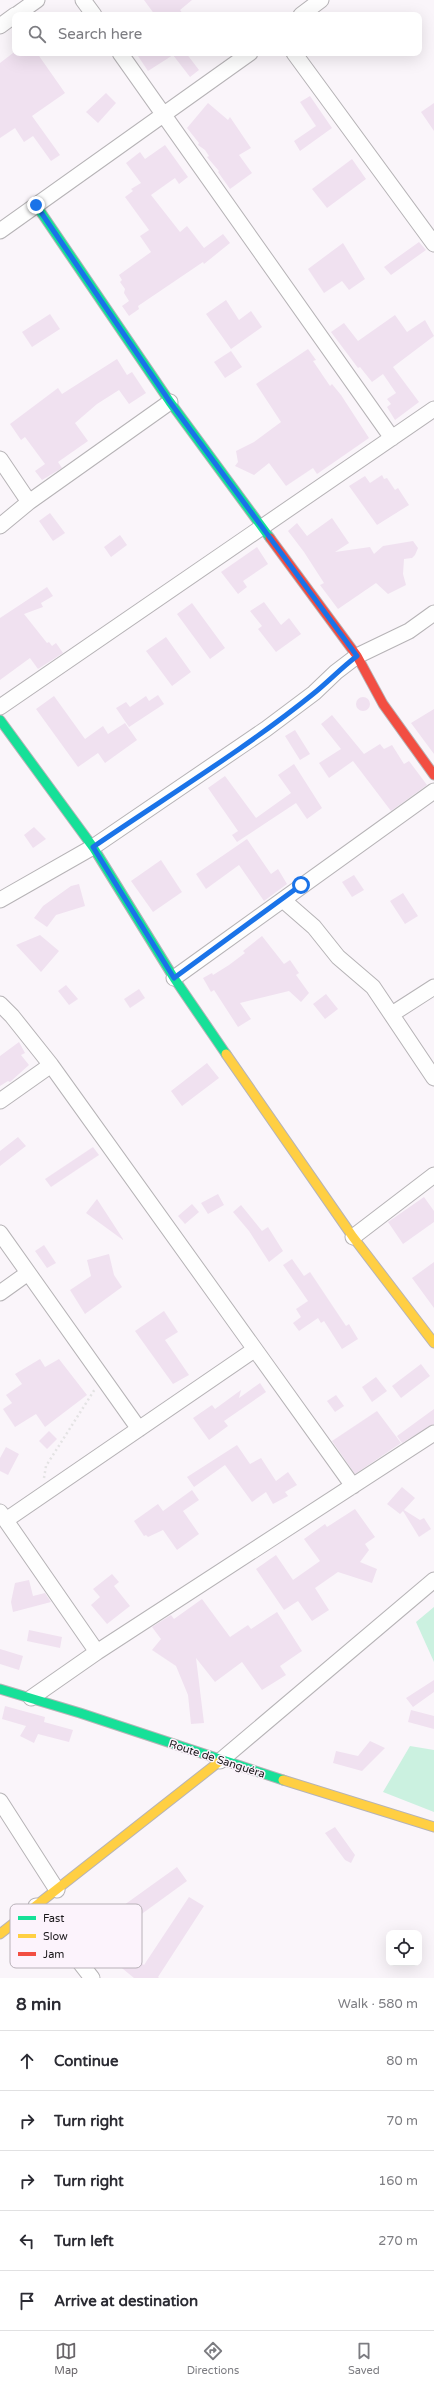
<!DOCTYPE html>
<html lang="en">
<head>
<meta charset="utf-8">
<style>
	body { margin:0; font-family:"Varela Round",sans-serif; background:#f2f2f3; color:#2b2b33 }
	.controls { position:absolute; right:12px; bottom:12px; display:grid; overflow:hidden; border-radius:8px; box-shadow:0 4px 16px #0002 }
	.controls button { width:36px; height:36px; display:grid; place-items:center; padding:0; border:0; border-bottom:1px solid #e1e1e2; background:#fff; color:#2b2b33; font:20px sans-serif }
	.stop { position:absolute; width:12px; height:12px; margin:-9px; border:3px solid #1a73e8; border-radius:50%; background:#fff }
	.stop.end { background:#1a73e8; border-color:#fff; box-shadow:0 1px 4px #0008 }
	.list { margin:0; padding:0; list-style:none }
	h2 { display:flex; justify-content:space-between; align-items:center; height:52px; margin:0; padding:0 16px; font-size:17px }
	h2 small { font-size:13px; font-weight:400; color:#7c7c81 }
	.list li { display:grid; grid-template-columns:26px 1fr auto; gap:12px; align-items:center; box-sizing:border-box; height:60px; padding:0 16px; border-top:1px solid #e1e1e2 }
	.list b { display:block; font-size:15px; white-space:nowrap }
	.list em { font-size:13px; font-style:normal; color:#7c7c81 }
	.icon { flex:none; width:22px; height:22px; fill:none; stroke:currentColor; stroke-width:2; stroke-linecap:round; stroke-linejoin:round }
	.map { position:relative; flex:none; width:434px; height:1978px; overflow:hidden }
	.search { position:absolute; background:#fff; box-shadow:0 4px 16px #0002; left:12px; right:12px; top:12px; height:44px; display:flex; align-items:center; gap:10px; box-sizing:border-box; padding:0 14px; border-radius:8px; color:#7c7c81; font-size:15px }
	.sheet { height:352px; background:#fff }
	nav { display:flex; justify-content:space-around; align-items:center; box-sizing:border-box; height:56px; border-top:1px solid #e1e1e2; background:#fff; font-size:11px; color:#7c7c81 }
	nav a { display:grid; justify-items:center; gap:2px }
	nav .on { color:#696569 }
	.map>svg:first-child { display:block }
	.green { fill:#cbf1e0 }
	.building { fill:#f0e1f0 }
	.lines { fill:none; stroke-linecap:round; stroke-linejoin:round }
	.street-casing { stroke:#b6b3b6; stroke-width:17 }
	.fast-casing { stroke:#b6b3b6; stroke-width:11 }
	.slow-casing { stroke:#b6b3b6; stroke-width:11 }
	.jam-casing { stroke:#b6b3b6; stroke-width:11 }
	.path { stroke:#e4e3e4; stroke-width:2.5; stroke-dasharray:2 3; stroke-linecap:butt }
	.street { stroke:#fefefe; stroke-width:15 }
	.fast { stroke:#16e098; stroke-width:9 }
	.slow { stroke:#ffcf43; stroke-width:9 }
	.jam { stroke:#f24e42; stroke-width:9 }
	.route { stroke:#1a73e8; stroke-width:5 }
	.labels { text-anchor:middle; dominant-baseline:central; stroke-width:3; stroke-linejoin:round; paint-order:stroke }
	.street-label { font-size:11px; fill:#1b181b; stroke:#fcf3fc }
	.key { fill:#fcf3fc; stroke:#b8b1b8; stroke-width:1 }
	.key-label { font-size:11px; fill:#1b181b }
</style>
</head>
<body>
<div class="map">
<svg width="434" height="1978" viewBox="0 0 434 1978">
	<rect width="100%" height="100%" fill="#faf5fa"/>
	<!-- green -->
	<path class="green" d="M434,1607V1662L416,1622Z
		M410,1746L434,1750V1812L383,1792Z"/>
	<!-- building -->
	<path class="building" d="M144,0H192L180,10L184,15H155Z
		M13,53H37L65,93L32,116L60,155L51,161L33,136L24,142L15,128L0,138V63Z
		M136,53H186L199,70L190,77L173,55L148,71Z
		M106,93L116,103L98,123L86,112Z
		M310,96L332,128L300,151L294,141L316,126L300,102Z
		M208,103L228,120L230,117L251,148L239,155L252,173L230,189L218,172L219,171L207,157L209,156L205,150L198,145L199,143L187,128Z
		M434,103V131L421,112Z
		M165,145L188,177L179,184L175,178L151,195L180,232L187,226L204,248L223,234L230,243L204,264L203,262L138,306L139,309L129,316L122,306L129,301L124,293L125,289L120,282L122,280L119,275L151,252L140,236L149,230L125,197L133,191L131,189L141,183L126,163L140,152L145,159Z
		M352,159L366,179L327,208L312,189Z
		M419,242L426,250L391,275L384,267Z
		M343,243L365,279L349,290L342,281L324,293L308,269Z
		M226,300L239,320L251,311L262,327L231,349L206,314Z
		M50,314L60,329L32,347L22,332Z
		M395,315L407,332L425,320L434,336L393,367L419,402L395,420L387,407L391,404L387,399L396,393L383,374L372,382L360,367L358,368L331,332L344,323L358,341Z
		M308,349L316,360L313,361L330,386L332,384L341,395L369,438L317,474L313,468L286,486L269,463L254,475L235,466L238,462L236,451L254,442L281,422L256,384Z
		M231,351L242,367L225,378L214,362Z
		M117,359L127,375L132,372L146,393L129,404L119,390L97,404L75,423L88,441L58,462L62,468L42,480L35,471L45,464L25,437L21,440L10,424L58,388L62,394Z
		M382,475L384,479L387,478L395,490L398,488L409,505L377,525L349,486L365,476L370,483Z
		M50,513L65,533L53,541L39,521Z
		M332,518L349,543L335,552L370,547L374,554L383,546L413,541L418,548L415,555L412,558L404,559L403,574L406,585L388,594L376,583L338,609L320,585L324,583L304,552L288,531L297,523L307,536Z
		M120,535L127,545L111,557L104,547Z
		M257,547L268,564L243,581L247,587L238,594L221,572Z
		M47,587L53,596L41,603L43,607L24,614L47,643L49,642L52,646L56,643L63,653L38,669L30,658L0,680V618Z
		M264,602L281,625L289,618L301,634L276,652L258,629L262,626L250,611Z
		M192,603L225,648L210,659L177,614Z
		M166,637L191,672L172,686L146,651Z
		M158,695L164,704L129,727L116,708L126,702L130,707L146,696L149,701Z
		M54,696L85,739L103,726L108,734L125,723L137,740L105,763L98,753L78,767L36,709Z
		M356 704a7 7 0 1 1 14 0a7 7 0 1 1-14 0Z
		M434,709V754L411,723Z
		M332,715L364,754L380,744L384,749L392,745L404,764L409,761L427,785L391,811L353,761L329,778L319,763L341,749L321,724Z
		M295,730L310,754L300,760L285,736Z
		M294,764L322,808L307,819L296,803L237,842L232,835L238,831L208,788L225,776L256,818L291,793L278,775Z
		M34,827L46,839L33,848L24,835Z
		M247,839L271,874L278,869L287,884L264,901L239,865L206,889L196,874Z
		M161,860L182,892L153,912L131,881Z
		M354,875L364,890L352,897L342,882Z
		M79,884L85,906L56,915L47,927L34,918L43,906L71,886Z
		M403,893L418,916L405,924L390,901Z
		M40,935L59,951L41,972L16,945Z
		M262,936L284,964L290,960L299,973L296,975L309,993L301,1002L289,991L240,1003L251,1019L238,1027L214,990L211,992L203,978L212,973L213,975L229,965L245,953L243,951Z
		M66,985L78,999L69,1005L58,991Z
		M139,989L145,998L130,1008L124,999Z
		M326,994L338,1009L325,1019L313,1004Z
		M19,1042L25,1053L21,1055L29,1065L10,1082L8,1081L0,1086V1056Z
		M207,1063L219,1078L182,1106L171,1091Z
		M18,1137L26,1146L0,1166V1151Z
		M93,1147L99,1155L51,1187L45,1179Z
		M218,1194L224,1205L208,1214L201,1203Z
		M424,1197L434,1211V1222L403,1244L388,1222Z
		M97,1199L123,1239V1240L86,1213Z
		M192,1204L199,1212L185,1224L178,1216Z
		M241,1205L262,1231L268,1227L283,1251L269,1262L249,1231L233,1212Z
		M44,1245L56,1263L47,1268L35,1251Z
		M109,1254L114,1275L122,1287L85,1314L70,1290L91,1276L87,1260Z
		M292,1259L304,1276L310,1272L346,1326L349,1324L358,1339L342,1349L324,1321L321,1323L318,1318L299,1331L293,1323L301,1317L296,1309L308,1301L283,1265Z
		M434,1262V1308L412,1278Z
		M164,1311L178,1332L165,1340L189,1375L173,1384L135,1331Z
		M40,1359L45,1367L59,1359L87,1395L45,1427L36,1414L15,1427L3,1409L12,1403L6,1395L22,1384L15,1374Z
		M421,1364L430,1376L401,1398L392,1386Z
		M376,1377L387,1391L372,1402L362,1387Z
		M260,1383L266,1392L224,1421L228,1426L209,1440L193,1418L212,1405L215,1409L241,1390L239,1398Z
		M336,1395L344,1406L335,1412L327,1401Z
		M434,1409V1424L402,1443L397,1436Z
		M377,1411L401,1443L355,1474L332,1441Z
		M49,1431L57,1439L47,1449L39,1441Z
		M237,1445L250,1464L261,1458L276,1481L288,1472L297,1485L285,1492L288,1496L273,1504L266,1492L252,1502L225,1465L194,1487L187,1477Z
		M6,1447L19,1454L8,1475L0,1471V1458Z
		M402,1487L415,1498L404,1510L420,1520L424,1518L431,1529L419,1537L403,1511L400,1514L387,1504Z
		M192,1490L199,1500L183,1511L199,1534L177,1550L163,1530L148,1537L146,1535L144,1536L134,1521L158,1504L163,1511Z
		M355,1509L375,1537L365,1544L369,1550L360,1562L377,1569L372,1583L338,1572L315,1588L329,1610L312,1621L298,1601L284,1610L256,1569L276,1555L293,1580L320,1561L304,1539L325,1524L327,1527Z
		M112,1574L119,1582L114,1586L130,1606L107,1624L91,1605L100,1597L93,1589Z
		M29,1580L33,1596L45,1593L51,1602L13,1612L11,1602L15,1583Z
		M202,1599L230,1637L248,1625L251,1629L277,1612L302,1651L280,1666L286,1675L262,1690L242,1662L215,1682L196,1658L204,1723L191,1724L188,1695L176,1666L152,1650L161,1639L152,1627L171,1615L174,1619Z
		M29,1630L62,1637L60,1648L27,1641Z
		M0,1649L23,1656L19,1670L0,1664Z
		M434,1680V1692L413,1707L406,1698Z
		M5,1706L45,1717L44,1722L73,1730L69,1742L38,1734L34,1743L20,1736L26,1726L2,1719Z
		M411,1710L434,1716V1729L408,1722Z
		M370,1741L385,1748L362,1771L333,1763L336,1751L358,1756Z
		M335,1827L355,1855L351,1863L345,1860L325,1833Z
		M177,1867L187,1881L110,1937L99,1923Z
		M189,1897L204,1906L158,1977L159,1978H134L106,1955L116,1943L144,1965Z"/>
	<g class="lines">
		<defs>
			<path id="street" d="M83,0L94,15
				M16,15L37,0
				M301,15L321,0
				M0,26L15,15
				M120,53L392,438
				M294,53L434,244
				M0,231L250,53
				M0,459L29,502
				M0,526L29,502L170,402
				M0,707L434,409
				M0,900L93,847L266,729L314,693L336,672L357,656L409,631L434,613
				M283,900L314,927L338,957L373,987L434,1078
				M174,978L434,791
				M0,1004L12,1016L51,1065L353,1486
				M392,1014L434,987
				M0,1101L51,1065
				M0,1233L139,1429
				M353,1237L434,1175
				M0,1293L28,1273
				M0,1512L97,1652
				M6,1520L254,1350
				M31,1698L97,1652L434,1433
				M220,1761L434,1580
				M0,1801L57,1890
				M36,1906L92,1978"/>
			<path id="fast" d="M36,205L170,402L270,538
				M0,720L93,847L174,978L226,1054
				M0,1689L80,1713L283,1780"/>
			<path id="slow" d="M226,1054L353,1237L434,1343
				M283,1780L434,1827
				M0,1934L220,1761"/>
			<path id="jam" d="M270,538L357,656L383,704L434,775"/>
		</defs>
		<!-- street casing -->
		<use href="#street" class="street-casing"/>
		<!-- fast casing -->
		<use href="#fast" class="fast-casing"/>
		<!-- slow casing -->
		<use href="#slow" class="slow-casing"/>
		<!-- jam casing -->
		<use href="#jam" class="jam-casing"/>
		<!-- path -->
		<path class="path" d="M44,1478L46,1466L95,1389"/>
		<!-- street -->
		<use href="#street" class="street"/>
		<!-- fast -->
		<use href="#fast" class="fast"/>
		<!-- slow -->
		<use href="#slow" class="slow"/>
		<!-- jam -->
		<use href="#jam" class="jam"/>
	</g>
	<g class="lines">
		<!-- route -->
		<path class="route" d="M36,205L170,402L357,656C341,668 328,682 313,694C245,749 166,797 93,847L174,978L301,885"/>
	</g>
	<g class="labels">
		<!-- street labels -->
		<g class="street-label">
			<text transform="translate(217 1759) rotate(18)">Route de Sanguéra</text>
		</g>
	</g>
	<!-- legend -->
	<rect x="10" y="1904" width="132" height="64" rx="6" class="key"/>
	<rect x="18" y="1916" width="18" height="4" fill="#16e098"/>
	<rect x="18" y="1934" width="18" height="4" fill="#ffcf43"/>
	<rect x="18" y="1952" width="18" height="4" fill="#f24e42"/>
	<g class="key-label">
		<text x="43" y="1922">Fast</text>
		<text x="43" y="1940">Slow</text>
		<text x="43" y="1958">Jam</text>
	</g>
</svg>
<div class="controls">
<button><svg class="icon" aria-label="locate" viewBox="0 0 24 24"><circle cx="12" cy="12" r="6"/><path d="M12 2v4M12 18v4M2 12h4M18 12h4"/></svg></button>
</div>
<div class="stop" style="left:301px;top:885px"></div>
<div class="stop end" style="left:36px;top:205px"></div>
<div class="search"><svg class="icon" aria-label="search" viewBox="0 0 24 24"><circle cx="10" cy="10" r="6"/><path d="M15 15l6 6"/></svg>Search here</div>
</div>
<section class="sheet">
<h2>8 min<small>Walk · 580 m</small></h2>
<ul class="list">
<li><svg class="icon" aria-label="ahead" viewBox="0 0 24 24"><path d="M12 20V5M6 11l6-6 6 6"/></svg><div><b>Continue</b></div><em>80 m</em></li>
<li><svg class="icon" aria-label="right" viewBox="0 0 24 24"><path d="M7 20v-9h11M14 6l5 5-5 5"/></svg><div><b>Turn right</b></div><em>70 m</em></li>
<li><svg class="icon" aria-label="right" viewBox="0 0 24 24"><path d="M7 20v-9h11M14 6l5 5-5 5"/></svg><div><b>Turn right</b></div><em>160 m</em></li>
<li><svg class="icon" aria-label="left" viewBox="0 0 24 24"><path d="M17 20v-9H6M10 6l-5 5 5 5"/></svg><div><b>Turn left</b></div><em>270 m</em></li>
<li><svg class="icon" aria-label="arrive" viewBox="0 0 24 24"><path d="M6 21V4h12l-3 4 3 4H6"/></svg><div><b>Arrive at destination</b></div></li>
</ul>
</section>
<nav>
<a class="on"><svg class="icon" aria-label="map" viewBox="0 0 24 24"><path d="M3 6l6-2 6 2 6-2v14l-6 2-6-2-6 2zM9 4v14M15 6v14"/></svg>Map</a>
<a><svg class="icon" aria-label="directions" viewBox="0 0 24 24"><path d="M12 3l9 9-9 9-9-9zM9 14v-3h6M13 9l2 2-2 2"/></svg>Directions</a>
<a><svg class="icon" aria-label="saved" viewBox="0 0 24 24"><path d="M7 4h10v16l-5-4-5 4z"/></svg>Saved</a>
</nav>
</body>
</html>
